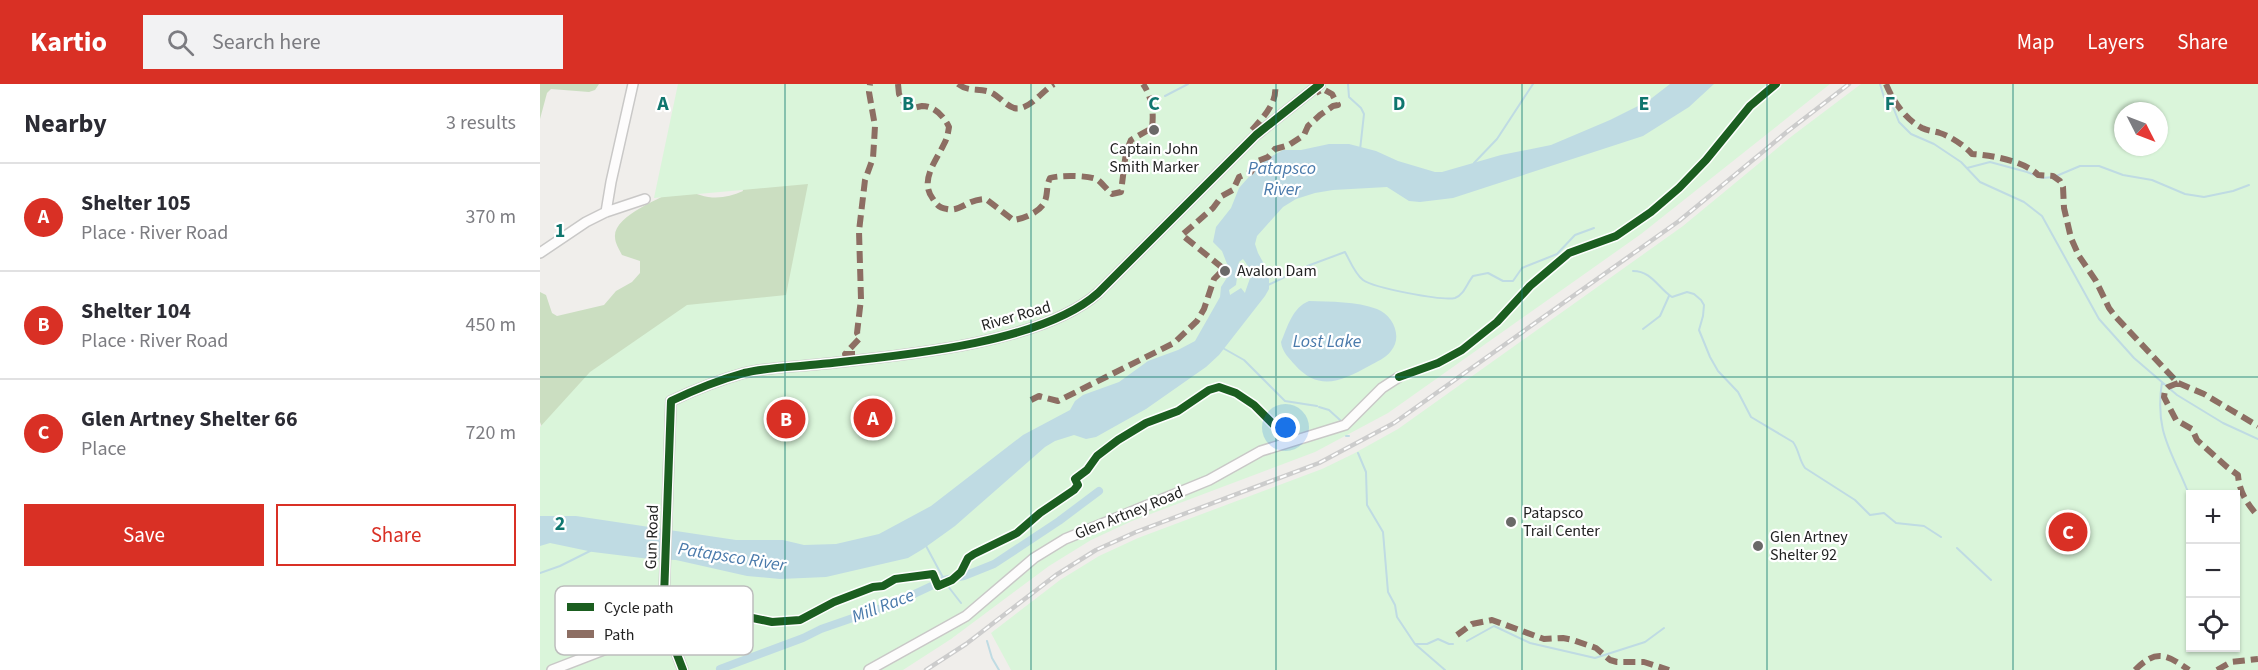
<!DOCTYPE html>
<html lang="en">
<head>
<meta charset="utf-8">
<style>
	body { margin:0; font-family:"Source Sans 3",sans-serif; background:#f2f2f3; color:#2b2b33 }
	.controls { position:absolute; right:18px; bottom:18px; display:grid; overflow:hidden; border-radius:0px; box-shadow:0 2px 4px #0004 }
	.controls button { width:54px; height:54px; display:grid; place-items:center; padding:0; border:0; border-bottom:2px solid #e1e1e2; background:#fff; color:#2b2b33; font:30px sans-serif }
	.compass { position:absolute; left:1574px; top:18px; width:54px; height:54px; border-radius:50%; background:#fff; box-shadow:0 2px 4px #0004; rotate:132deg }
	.you { position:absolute; left:746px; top:344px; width:21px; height:21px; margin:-15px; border:4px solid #fff; border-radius:50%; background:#1a73e8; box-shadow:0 0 0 9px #1a73e833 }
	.badge { display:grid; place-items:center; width:39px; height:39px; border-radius:50%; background:#d93025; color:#fff; font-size:20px; font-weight:700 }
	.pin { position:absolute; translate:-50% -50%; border:3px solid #fff; box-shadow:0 2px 6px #0006 }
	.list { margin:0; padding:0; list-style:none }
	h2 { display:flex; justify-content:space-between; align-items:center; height:78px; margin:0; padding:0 24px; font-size:26px }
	h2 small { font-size:20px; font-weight:400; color:#7c7c81 }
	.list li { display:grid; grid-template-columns:39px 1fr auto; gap:18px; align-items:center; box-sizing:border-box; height:108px; padding:0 24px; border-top:2px solid #e1e1e2 }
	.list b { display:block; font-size:22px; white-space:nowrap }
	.list p { margin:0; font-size:20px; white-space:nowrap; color:#7c7c81 }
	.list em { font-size:20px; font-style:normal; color:#7c7c81 }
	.actions { display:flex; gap:12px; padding:18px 24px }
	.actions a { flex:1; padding:14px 0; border:2px solid #d93025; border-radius:0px; text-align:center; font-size:21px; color:#d93025 }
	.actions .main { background:#d93025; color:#fff }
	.icon { flex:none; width:33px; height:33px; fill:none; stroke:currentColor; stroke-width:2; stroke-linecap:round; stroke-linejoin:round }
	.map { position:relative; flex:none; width:1718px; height:586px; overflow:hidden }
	header { display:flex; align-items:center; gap:36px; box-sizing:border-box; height:84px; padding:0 30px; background:#d93025; color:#fff }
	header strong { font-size:28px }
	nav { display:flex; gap:33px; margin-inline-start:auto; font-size:21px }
	.search { width:420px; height:54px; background:#f2f2f3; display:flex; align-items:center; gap:15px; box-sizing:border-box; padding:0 21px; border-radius:0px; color:#7c7c81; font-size:22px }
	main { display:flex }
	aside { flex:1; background:#fff }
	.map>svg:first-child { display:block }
	.forest { fill:#cbdec1 }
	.park { fill:#daf5da; fill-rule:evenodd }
	.water { fill:#bfdbe3; fill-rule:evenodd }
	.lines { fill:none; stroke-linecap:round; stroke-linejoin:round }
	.stream { stroke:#bfdbe3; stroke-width:2 }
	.canal { stroke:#bfdbe3; stroke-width:8 }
	.minor-casing { stroke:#c9c8c7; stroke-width:12 }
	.minor { stroke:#fdfcfc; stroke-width:9 }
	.rail-casing { stroke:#ccc; stroke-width:4.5 }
	.rail { stroke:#fff; stroke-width:2; stroke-dasharray:7; stroke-linecap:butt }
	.quiet { stroke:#8d6e63; stroke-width:6; stroke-dasharray:12 6; stroke-linecap:butt }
	.cycleway-casing { stroke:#fff; stroke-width:11 }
	.cycleway { stroke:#1b5e20; stroke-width:8 }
	.grid { fill:none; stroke:#0f766e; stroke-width:1.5; stroke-opacity:0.55 }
	.poi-dot { fill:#6a6968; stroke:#fff; stroke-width:2 }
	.labels { text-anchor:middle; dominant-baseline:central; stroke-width:4.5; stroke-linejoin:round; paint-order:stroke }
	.poi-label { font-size:16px; fill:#222; stroke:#fff; text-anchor:start }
	.street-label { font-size:16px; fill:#222; stroke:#fff }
	.water-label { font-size:18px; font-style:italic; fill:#4a7aab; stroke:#fff }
	.key { fill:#fff; stroke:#bdbdbd; stroke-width:1.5 }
	.key-label { font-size:16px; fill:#222 }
	.grid-label { font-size:20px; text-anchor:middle; font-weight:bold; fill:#0f766e; stroke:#fff; stroke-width:4.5; stroke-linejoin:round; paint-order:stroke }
</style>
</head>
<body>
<header>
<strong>Kartio</strong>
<div class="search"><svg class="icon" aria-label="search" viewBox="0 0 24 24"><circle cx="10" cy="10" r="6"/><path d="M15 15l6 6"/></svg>Search here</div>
<nav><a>Map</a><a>Layers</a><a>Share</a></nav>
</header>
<main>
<aside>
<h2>Nearby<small>3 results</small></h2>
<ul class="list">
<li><span class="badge">A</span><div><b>Shelter 105</b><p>Place · River Road</p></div><em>370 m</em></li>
<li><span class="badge">B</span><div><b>Shelter 104</b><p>Place · River Road</p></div><em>450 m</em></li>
<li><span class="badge">C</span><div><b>Glen Artney Shelter 66</b><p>Place</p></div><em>720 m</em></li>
</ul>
<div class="actions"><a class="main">Save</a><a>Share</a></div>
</aside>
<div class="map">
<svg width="1718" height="586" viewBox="0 0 1718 586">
	<rect width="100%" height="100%" fill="#f0eeeb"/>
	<!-- forest -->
	<path class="forest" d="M0,0H59L55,6L49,8L11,5L7,9L0,35Z
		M771,0L4,348L0,338V208L6,211L12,229L17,232L64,221L76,207L92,198L100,189V177L82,171C79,165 75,159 75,153C73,132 122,114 137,105C146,103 152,109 160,111C176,116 189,113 203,107L196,81Z"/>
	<!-- park -->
	<path class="park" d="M138,0H1290L1101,150L848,329L775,368L592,437L551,456L509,482L411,555L363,586H0V343L50,288L147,221L246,211L268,100L114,114Z
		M1321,0H1718V586H471L451,549L520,496L559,472L598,454L782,385L813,370L858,345L1143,142L1252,52ZM1583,27H1619V63H1583ZM1650,410H1696V564H1650Z"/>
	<!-- water -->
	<path class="water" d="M1130,0H1174L1149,23L1103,52L913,114L880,118L869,117L847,103L793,106L775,109L756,115L743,123L717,152L715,160L718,169L729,189V205L725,212L679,271L666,283L606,325L556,353L546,355L534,351L515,357L505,363L415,442L383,465L368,474L286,493L240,495L207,492L136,476L110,475L53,468L10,459L0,462V432H36L196,456H243L264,461L296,460L339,450L391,422L483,351L530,326L535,317L543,311L579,298L608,277L638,266L655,257L680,213L681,203L688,192L689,185L682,167L673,158L676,143L691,124L699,104L723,77L743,66H761L789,60H809L836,67L858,77L895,88H902L961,71L1011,61L1070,36L1108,17ZM703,175C715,191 710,192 705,209L701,204L690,211L689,206L696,201L699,178Z
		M769,217C791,218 816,217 837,225C853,231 863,253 851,267C846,274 836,278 829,282C802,297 779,308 755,281C749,274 742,268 741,258C748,242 752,224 769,217Z"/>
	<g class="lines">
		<!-- stream -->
		<path class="stream" d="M808,0L809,13L821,24L824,30L820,66
			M1340,0L1344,13L1353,23L1359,38L1371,50L1394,60L1421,78L1440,98L1484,118L1502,132L1559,235L1594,274L1637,311L1683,339L1718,355
			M625,12L648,0
			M934,79L957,55L993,0
			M1427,84L1450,78L1487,88L1502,94L1514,93L1540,82H1559L1583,91L1612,96L1645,110L1664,113L1693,107L1709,101
			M1093,187C1112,187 1118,204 1132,213L1147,208L1154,210L1161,216L1164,221L1163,232L1159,246L1170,273L1178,287L1198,308L1211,333L1253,358C1259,366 1259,376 1265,384L1315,416L1330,431L1344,429L1356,439L1384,442L1401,453
			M728,201L770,181L805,168C810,177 815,190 823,196C834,204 902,217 915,214C924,211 927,199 933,192L948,189L963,197H973L982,184L1017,170L1035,151L1054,144
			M1103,245L1120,232L1129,212
			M681,263L704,276L745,317L777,322
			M1622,298C1614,350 1633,368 1650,413
			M779,323L789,326L800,336
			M806,352H809
			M818,369L826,388L827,421L843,448L848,508L855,521L857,533L875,560L905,586
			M385,460L407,501L421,519
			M1417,464L1451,496
			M0,489L20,482L52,466
			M447,557L452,574L459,586
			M927,557L954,542L990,559L1055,574L1105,558L1124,544
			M875,560H887L898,555L909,560H913"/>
		<!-- canal -->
		<path class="canal" d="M180,585L263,554L281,545L353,520L404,496L424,492L454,480L519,437L559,407"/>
		<defs>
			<path id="minor" d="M66,128L71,98L93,0
				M0,169L46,138L66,128L105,115
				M12,586L126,542
				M143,586L126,542L124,513L131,317C154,306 179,296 204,289C229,283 256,283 281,280C358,272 501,260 558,209L716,51L780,0
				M329,586L426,532L494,474L525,455L669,396L721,367L805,341L842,304L859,293"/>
		</defs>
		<!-- minor casing -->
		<use href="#minor" class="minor-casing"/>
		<!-- minor -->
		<use href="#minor" class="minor"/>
		<defs>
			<path id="rail" d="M386,586L426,560L516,491L556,466L596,448L779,379L854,339L1139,137L1248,47L1309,0"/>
		</defs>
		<!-- rail casing -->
		<use href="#rail" class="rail-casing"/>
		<!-- rail -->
		<use href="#rail" class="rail"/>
		<!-- quiet -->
		<path class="quiet" d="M358,0L359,10L367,24C373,25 376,23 382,22C394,22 404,32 409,43C408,49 407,55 404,60C396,77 379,97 393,115C397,121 399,124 407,125C421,128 427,115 446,115L473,136C483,135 501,128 505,117C508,110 506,102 510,94C519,91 550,91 558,96C563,100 567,106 572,110L581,108L586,68L591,56L612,44C614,28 612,13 603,0
			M418,0C428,8 438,4 450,8C458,11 465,21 474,24C488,28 503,6 514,0
			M1346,0C1353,17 1365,35 1382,44C1388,47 1394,47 1400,49C1410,52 1425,62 1432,70C1450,71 1485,77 1498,91L1513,92L1520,97L1523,103L1524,124L1531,154L1539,172L1556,197L1569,224L1575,232L1638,299L1664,310L1718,342
			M712,46C723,33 738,19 735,0
			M315,270H305L320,254L317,249L321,215L319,147L325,96L333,74L334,59L335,42L329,8L330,0
			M1638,299L1628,303L1625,306L1624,313L1636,336L1652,345L1657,356L1687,383L1698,391C1699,407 1707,420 1718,432
			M491,316L499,312L518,317L634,259L657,237L664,225L674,195L684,185L642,151L673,124L682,112L693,106L699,93L711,88L718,77L728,73L735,65L749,61L764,51L768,42L780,31L793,22L798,21L792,10L783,5L776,9
			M917,551L932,540L952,536L1004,555L1023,554L1033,556L1056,564L1070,576L1077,578H1104L1129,586
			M1595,586C1616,565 1626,570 1649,586
			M1677,586L1691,578L1718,575"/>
		<defs>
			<path id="cycleway" d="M859,293L898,279L922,266L957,238L990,202L1029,169L1076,152L1111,128L1139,104L1166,76L1210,22L1236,0
				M126,542L140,538L166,546H175L192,539L203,532L232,538L260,536L294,518L333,503L343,502L355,495L393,490L398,502L412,496L421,488L428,474L434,470L477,449L500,429L534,406L538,401L535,395L547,386L557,372L578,356L606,339L638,327L669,306L679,303L696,309L714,321L736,343
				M143,586L126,542L124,513L131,317C154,306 179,296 204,289C229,283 256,283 281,280C358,272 501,260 558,209L716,51L780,0"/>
		</defs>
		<!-- cycleway casing -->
		<use href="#cycleway" class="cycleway-casing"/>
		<!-- cycleway -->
		<use href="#cycleway" class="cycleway"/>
	</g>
	<!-- grid -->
	<path class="grid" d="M245,0V586M491,0V586M736,0V586M982,0V586M1227,0V586M1473,0V586M0,293H1718"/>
	<!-- markers -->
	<g class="poi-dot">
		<circle cx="614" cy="46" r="6"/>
		<circle cx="685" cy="187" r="6"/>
		<circle cx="971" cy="438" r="6"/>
		<circle cx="1218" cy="462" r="6"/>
	</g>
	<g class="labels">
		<!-- poi labels -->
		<g class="poi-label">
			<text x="614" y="65" text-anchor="middle">Captain John<tspan x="614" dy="18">Smith Marker</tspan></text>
			<text x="697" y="187">Avalon Dam</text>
			<text x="983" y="429">Patapsco<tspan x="983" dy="18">Trail Center</tspan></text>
			<text x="1230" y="453">Glen Artney<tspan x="1230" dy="18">Shelter 92</tspan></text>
		</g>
		<!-- street labels -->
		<g class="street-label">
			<text transform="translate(476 232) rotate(-16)">River Road</text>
			<text transform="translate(589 429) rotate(-22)">Glen Artney Road</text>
			<text transform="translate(112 453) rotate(-88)">Gun Road</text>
		</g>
		<!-- water labels -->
		<g class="water-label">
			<text x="742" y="84">Patapsco<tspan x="742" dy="21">River</tspan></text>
			<text x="787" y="257">Lost Lake</text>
			<text transform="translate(192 473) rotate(9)">Patapsco River</text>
			<text transform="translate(343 522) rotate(-21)">Mill Race</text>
		</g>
	</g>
	<!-- legend -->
	<rect x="15" y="502" width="198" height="69" rx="9" class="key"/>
	<rect x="27" y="519" width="27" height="8" fill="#1b5e20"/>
	<rect x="27" y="546" width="27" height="8" fill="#8d6e63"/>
	<g class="key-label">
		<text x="64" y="529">Cycle path</text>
		<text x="64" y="556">Path</text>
	</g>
	<g class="grid-label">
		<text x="123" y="26">A</text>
		<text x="368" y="26">B</text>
		<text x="614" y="26">C</text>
		<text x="859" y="26">D</text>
		<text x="1104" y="26">E</text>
		<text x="1350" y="26">F</text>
		<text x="20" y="153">1</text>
		<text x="20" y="446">2</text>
	</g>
</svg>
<div class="controls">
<button>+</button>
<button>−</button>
<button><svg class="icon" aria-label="locate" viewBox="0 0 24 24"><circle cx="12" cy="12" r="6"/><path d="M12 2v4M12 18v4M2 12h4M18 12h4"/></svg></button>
</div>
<svg class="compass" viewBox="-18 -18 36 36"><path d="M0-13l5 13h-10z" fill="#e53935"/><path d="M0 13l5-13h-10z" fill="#7c7c81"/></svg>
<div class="you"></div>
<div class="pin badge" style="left:333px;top:334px">A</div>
<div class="pin badge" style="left:246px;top:335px">B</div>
<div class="pin badge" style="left:1528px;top:448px">C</div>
</div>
</main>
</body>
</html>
